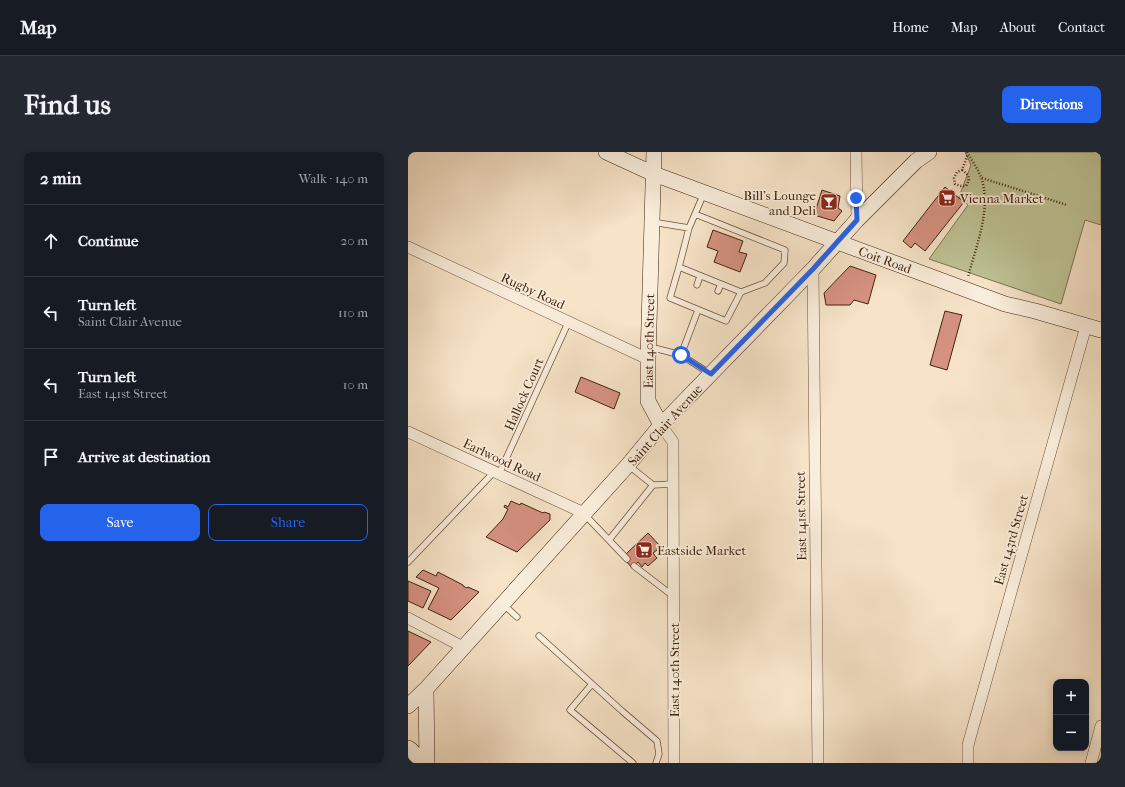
<!DOCTYPE html>
<html lang="en">
<head>
<meta charset="utf-8">
<style>
	body { margin:0; font-family:"IM FELL French Canon",serif; background:#242831; color:#f1f3f6 }
	.controls { position:absolute; right:12px; bottom:12px; display:grid; overflow:hidden; border-radius:8px; box-shadow:0 2px 10px #0003 }
	.controls button { width:36px; height:36px; display:grid; place-items:center; padding:0; border:0; border-bottom:1px solid #363941; background:#171b24; color:#f1f3f6; font:20px sans-serif }
	.stop { position:absolute; width:12px; height:12px; margin:-9px; border:3px solid #2563eb; border-radius:50%; background:#fff }
	.stop.end { background:#2563eb; border-color:#fff; box-shadow:0 1px 4px #0008 }
	.list { margin:0; padding:0; list-style:none }
	h2 { display:flex; justify-content:space-between; align-items:center; height:52px; margin:0; padding:0 16px; font-size:17px }
	h2 small { font-size:13px; font-weight:400; color:#9ea1a6 }
	.list li { display:grid; grid-template-columns:26px 1fr auto; gap:12px; align-items:center; box-sizing:border-box; height:72px; padding:0 16px; border-top:1px solid #363941 }
	.list b { display:block; font-size:15px; white-space:nowrap }
	.list p { margin:0; font-size:13px; white-space:nowrap; color:#9ea1a6 }
	.list em { font-size:13px; font-style:normal; color:#9ea1a6 }
	.actions { display:flex; gap:8px; padding:12px 16px }
	.actions a { flex:1; padding:9px 0; border:1px solid #2563eb; border-radius:8px; text-align:center; font-size:14px; color:#2563eb }
	.actions .main { background:#2563eb; color:#fff }
	.icon { flex:none; width:22px; height:22px; fill:none; stroke:currentColor; stroke-width:2; stroke-linecap:round; stroke-linejoin:round }
	.map { position:relative; flex:none; width:693px; height:611px; overflow:hidden; border-radius:8px }
	header { display:flex; align-items:center; gap:24px; box-sizing:border-box; height:56px; padding:0 20px; background:#171b24; border-bottom:1px solid #363941 }
	header strong { font-size:19px }
	nav { display:flex; gap:22px; margin-inline-start:auto; font-size:14px }
	.intro { display:flex; align-items:center; justify-content:space-between; box-sizing:border-box; height:96px; padding:0 24px }
	h1 { margin:0; font-size:28px }
	.button { padding:10px 18px; border-radius:8px; background:#2563eb; color:#fff; font-size:14px; font-weight:700 }
	main { display:flex; gap:24px; padding:0 24px }
	aside { flex:1; background:#171b24; border-radius:8px; box-shadow:0 2px 10px #0003 }
	.map>svg:first-child { display:block }
	.green { fill:#bec395; stroke:#807252 }
	.building { fill:#d69282; stroke:#43220e }
	.lines { fill:none; stroke-linecap:round; stroke-linejoin:round }
	.lane-casing { stroke:#70523c; stroke-width:7 }
	.street-casing { stroke:#70523c; stroke-width:12 }
	.secondary-casing { stroke:#43220e; stroke-width:16 }
	.path { stroke:#43220e; stroke-width:2.5; stroke-dasharray:1 2; stroke-linecap:butt }
	.lane { stroke:#f9eddb; stroke-width:5.5 }
	.street { stroke:#f9eddb; stroke-width:11 }
	.secondary { stroke:#f9eddb; stroke-width:15 }
	.route { stroke:#2563eb; stroke-width:5 }
	.labels { text-anchor:middle; dominant-baseline:central; stroke-width:3.5; stroke-linejoin:round; paint-order:stroke }
	.poi-label { font-size:13px; fill:#43220e; stroke:#f9eddb; text-anchor:start }
	.street-label { font-size:13px; fill:#43220e; stroke:#f9eddb }
</style>
</head>
<body>
<header>
<strong>Map</strong>
<nav><a>Home</a><a>Map</a><a>About</a><a>Contact</a></nav>
</header>
<div class="intro"><h1>Find us</h1><a class="button">Directions</a></div>
<main>
<aside>
<h2>2 min<small>Walk · 140 m</small></h2>
<ul class="list">
<li><svg class="icon" aria-label="ahead" viewBox="0 0 24 24"><path d="M12 20V5M6 11l6-6 6 6"/></svg><div><b>Continue</b></div><em>20 m</em></li>
<li><svg class="icon" aria-label="left" viewBox="0 0 24 24"><path d="M17 20v-9H6M10 6l-5 5 5 5"/></svg><div><b>Turn left</b><p>Saint Clair Avenue</p></div><em>110 m</em></li>
<li><svg class="icon" aria-label="left" viewBox="0 0 24 24"><path d="M17 20v-9H6M10 6l-5 5 5 5"/></svg><div><b>Turn left</b><p>East 141st Street</p></div><em>10 m</em></li>
<li><svg class="icon" aria-label="arrive" viewBox="0 0 24 24"><path d="M6 21V4h12l-3 4 3 4H6"/></svg><div><b>Arrive at destination</b></div></li>
</ul>
<div class="actions"><a class="main">Save</a><a>Share</a></div>
</aside>
<div class="map">
<svg width="693" height="611" viewBox="0 0 693 611">
	<rect width="100%" height="100%" fill="#f6e3c8"/>
	<filter id="stains"><feTurbulence type="fractalNoise" baseFrequency=".005" numOctaves="4"/><feColorMatrix values="0 0 0 0 .2 0 0 0 0 .09 0 0 0 0 .02 0 0 0 .5 -.17"/></filter>
	<radialGradient id="worn" r=".72"><stop offset=".6" stop-color="#630" stop-opacity="0"/><stop offset="1" stop-color="#630" stop-opacity=".3"/></radialGradient>
	<!-- green -->
	<path class="green" d="M557,0H693V73L677,68L653,152L521,107L560,53L551,45L563,13Z"/>
	<!-- building -->
	<path class="building" d="M537,35L556,50L517,99L507,91L503,96L495,89Z
		M414,38L432,44L430,56L434,59L426,69L406,63Z
		M305,78L335,89L331,100L339,102L332,120L306,110L310,99L299,95Z
		M442,114L468,123L460,152L446,148L442,153H418L416,141Z
		M537,159L554,163L539,218L522,213Z
		M173,225L212,241L206,257L167,240Z
		M103,349L112,353L113,351L135,361L136,360L142,362V368L109,400L78,385L95,367L100,357L96,355L97,353L100,355Z
		M240,381L253,395L245,401L249,406L240,414L237,411L234,415L230,410L224,416L218,409L221,405L218,402Z
		M15,418L28,424L30,420L55,433V434L59,436L60,435L71,440L43,468L20,457L31,436L8,425Z
		M0,429L23,439L15,456L0,449Z
		M0,479L23,490L0,514Z"/>
	<g class="lines">
		<defs>
			<path id="lane" d="M244,70L281,76L296,41
				M281,76L271,115L333,140L357,131L376,111L377,98L287,62
				M271,115L262,146L318,169L333,140
				M289,133L292,124
				M310,139L313,132
				M242,195L273,203L301,221
				M273,203L290,158
				M91,322L160,171
				M245,333L265,332
				M177,363L219,407
				M201,388L245,333L220,313
				M0,410L86,320
				M226,414L265,444
				M96,453L109,465
				M131,484L214,559L249,589L251,602L248,611
				M184,532L162,558L225,611"/>
			<path id="street" d="M448,0L449,68
				M0,95L240,207
				M405,117L410,611
				M253,273L265,290L266,611
				M0,280L176,361
				M0,466L55,495
				M560,611V593L678,174
				M683,611L693,574"/>
			<path id="secondary" d="M198,0L246,22L597,152L627,159L693,178
				M246,0L240,207V249L253,273
				M18,537L19,611
				M0,554L18,537L220,313L253,273L405,117L449,68L508,9L521,0
				M0,596L3,598L15,611"/>
		</defs>
		<!-- lane casing -->
		<use href="#lane" class="lane-casing"/>
		<!-- street casing -->
		<use href="#street" class="street-casing"/>
		<!-- secondary casing -->
		<use href="#secondary" class="secondary-casing"/>
		<!-- path -->
		<path class="path" d="M559,0C564,9 571,18 574,28C583,59 568,94 560,125
			M554,18C561,23 563,26 558,34H553L547,32L546,26L549,20L554,18L560,2
			M574,26L659,53"/>
		<!-- lane -->
		<use href="#lane" class="lane"/>
		<!-- street -->
		<use href="#street" class="street"/>
		<!-- secondary -->
		<use href="#secondary" class="secondary"/>
	</g>
	<g class="lines">
		<!-- route -->
		<path class="route" d="M273,203L303,222L405,117L449,68L448,46"/>
	</g>
	<!-- icons -->
	<defs>
		<symbol id="supermarket-square" viewBox="-11 -11 22 22"><rect x="-9" y="-9" width="18" height="18" rx="4" fill="#8f2418" stroke="#f9eddb"/><path d="M-6-5.5h2.5l.6 2H6L4.5 2H-2.5L-4.4-4H-6ZM-1.5 3.2a1.3 1.3 0 1 0 .1 0ZM3 3.2a1.3 1.3 0 1 0 .1 0Z" fill="#fff"/></symbol>
		<symbol id="bar-square" viewBox="-11 -11 22 22"><rect x="-9" y="-9" width="18" height="18" rx="4" fill="#8f2418" stroke="#f9eddb"/><path d="M-6-5H6L.8 .8V4.5H3.5V6h-7V4.5H-.8V.8Z" fill="#fff"/></symbol>
	</defs>
	<g fill-rule="evenodd">
		<use href="#supermarket-square" x="529" y="36" width="20" height="20"/>
		<use href="#bar-square" x="411" y="40" width="20" height="20"/>
		<use href="#supermarket-square" x="226" y="388" width="20" height="20"/>
	</g>
	<g class="labels">
		<!-- poi labels -->
		<g class="poi-label">
			<text x="408" y="43" text-anchor="end">Bill's Lounge<tspan x="408" dy="15">and Deli</tspan></text>
			<text x="552" y="46">Vienna Market</text>
			<text x="249" y="398">Eastside Market</text>
		</g>
		<!-- street labels -->
		<g class="street-label">
			<text transform="translate(477 108) rotate(20)">Coit Road</text>
			<text transform="translate(125 139) rotate(25)">Rugby Road</text>
			<text transform="translate(241 189) rotate(-89)">East 140th Street</text>
			<text transform="translate(116 242) rotate(-66)">Hallock Court</text>
			<text transform="translate(257 273) rotate(-48)">Saint Clair Avenue</text>
			<text transform="translate(94 308) rotate(25)">Earlwood Road</text>
			<text transform="translate(393 364) rotate(-91)">East 141st Street</text>
			<text transform="translate(603 388) rotate(-74)">East 143rd Street</text>
			<text transform="translate(266 518) rotate(-90)">East 140th Street</text>
		</g>
	</g>
	<rect width="100%" height="100%" filter="url(#stains)"/>
	<rect width="100%" height="100%" fill="url(#worn)"/>
</svg>
<div class="controls">
<button>+</button>
<button>−</button>
</div>
<div class="stop" style="left:273px;top:203px"></div>
<div class="stop end" style="left:448px;top:46px"></div>
</div>
</main>
</body>
</html>
